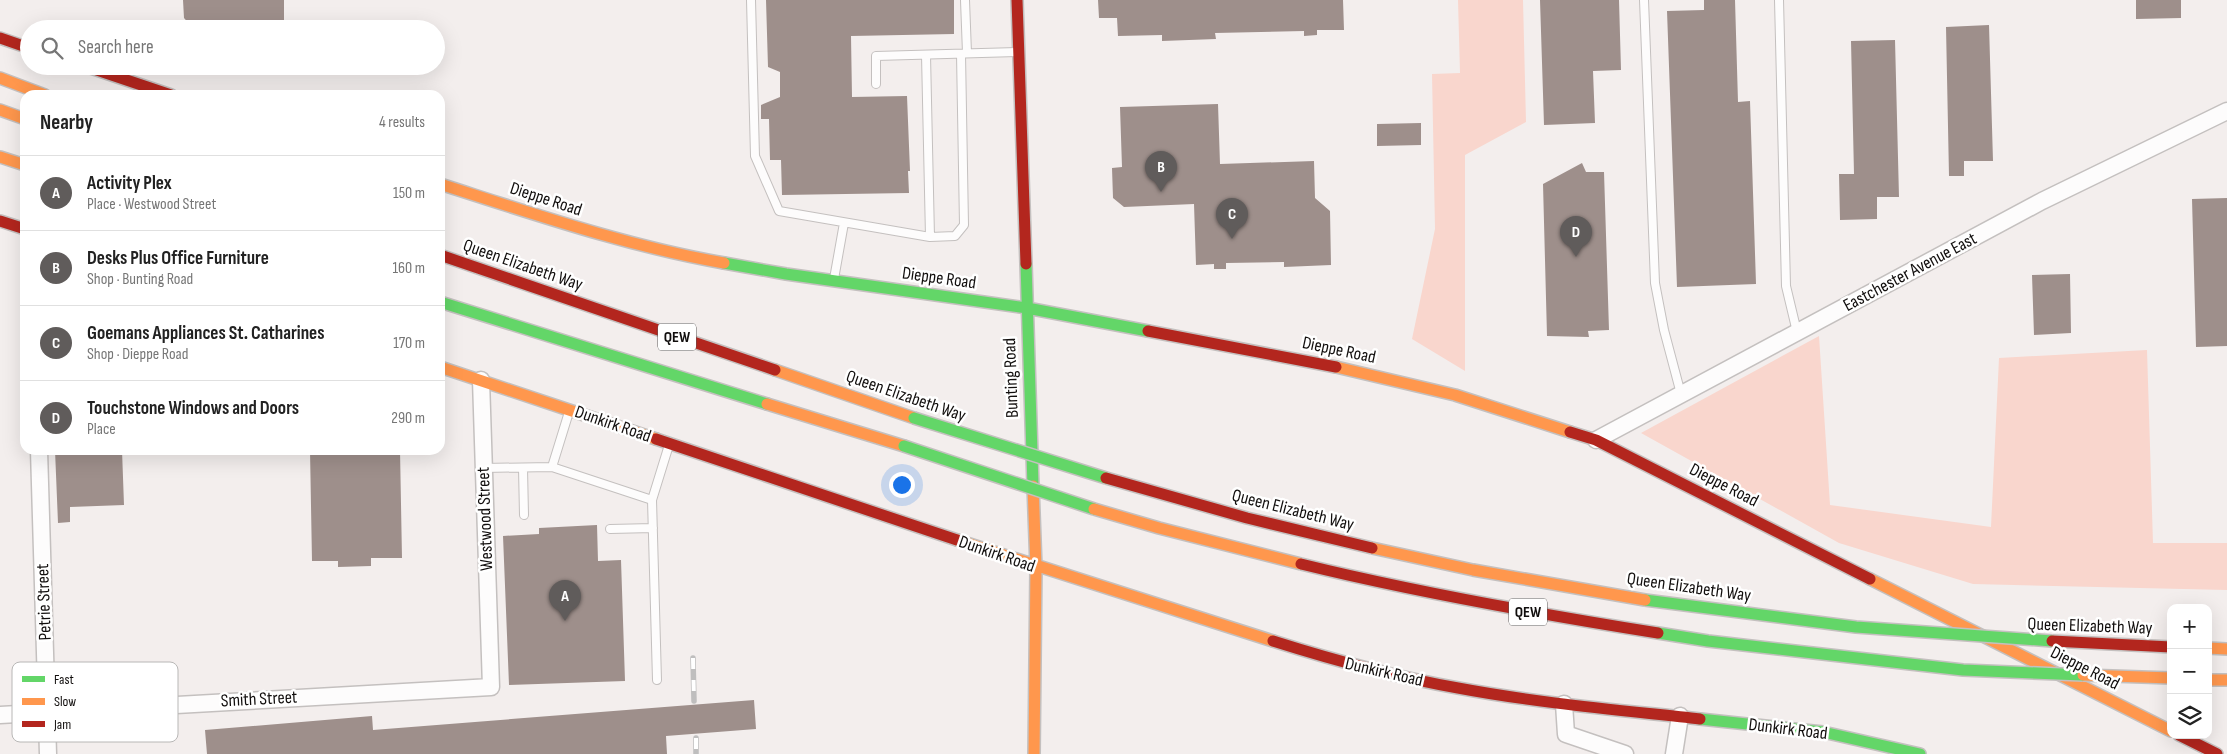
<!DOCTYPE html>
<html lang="en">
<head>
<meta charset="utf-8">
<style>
	body { margin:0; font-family:"Sofia Sans Condensed",sans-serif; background:#f6f6f6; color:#222 }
	.controls { position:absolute; right:15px; bottom:15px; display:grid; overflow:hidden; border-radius:10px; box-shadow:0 5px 20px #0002 }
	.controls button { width:45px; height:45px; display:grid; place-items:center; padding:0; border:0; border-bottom:1px solid #e0e0e0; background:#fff; color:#222; font:25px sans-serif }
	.you { position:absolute; left:901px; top:484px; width:18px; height:18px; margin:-12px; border:4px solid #fff; border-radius:50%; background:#1a73e8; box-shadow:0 0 0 8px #1a73e833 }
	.badge { display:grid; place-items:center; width:32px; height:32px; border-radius:50%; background:#605c5b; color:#fff; font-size:16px; font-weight:700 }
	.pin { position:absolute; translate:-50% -41px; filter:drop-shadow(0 1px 2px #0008) }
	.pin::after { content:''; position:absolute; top:26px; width:18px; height:15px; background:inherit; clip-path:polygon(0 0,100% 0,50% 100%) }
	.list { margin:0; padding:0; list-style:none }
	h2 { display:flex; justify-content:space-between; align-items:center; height:65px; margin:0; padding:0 20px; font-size:21px }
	h2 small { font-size:16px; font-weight:400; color:#767676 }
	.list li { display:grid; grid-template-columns:32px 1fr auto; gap:15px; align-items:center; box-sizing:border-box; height:75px; padding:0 20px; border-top:1px solid #e0e0e0 }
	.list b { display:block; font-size:19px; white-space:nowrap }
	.list p { margin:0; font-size:16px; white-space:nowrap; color:#767676 }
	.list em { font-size:16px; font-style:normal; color:#767676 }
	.icon { flex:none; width:28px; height:28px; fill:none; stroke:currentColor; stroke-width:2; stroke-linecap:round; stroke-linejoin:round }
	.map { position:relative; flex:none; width:2227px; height:754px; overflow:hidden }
	.search { position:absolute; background:#fff; box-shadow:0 5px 20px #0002; left:20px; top:20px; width:425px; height:55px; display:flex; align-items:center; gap:12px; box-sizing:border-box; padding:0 18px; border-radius:28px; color:#767676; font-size:19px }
	.panel { position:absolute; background:#fff; box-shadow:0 5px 20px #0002; left:20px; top:90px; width:425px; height:365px; border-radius:15px }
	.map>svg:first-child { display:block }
	.green { fill:#f9d6cd }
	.building { fill:#9e8f8b }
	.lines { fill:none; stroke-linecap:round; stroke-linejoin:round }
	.lane-casing { stroke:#c4c0bf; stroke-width:10 }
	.street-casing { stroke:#c4c0bf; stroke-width:19 }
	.fast-casing { stroke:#c4c0bf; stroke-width:14 }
	.slow-casing { stroke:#c4c0bf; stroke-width:14 }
	.jam-casing { stroke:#c4c0bf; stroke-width:14 }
	.lane { stroke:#fdfcfc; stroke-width:8 }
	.street { stroke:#fdfcfc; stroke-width:16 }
	.fast { stroke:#63d668; stroke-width:11 }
	.slow { stroke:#ff974d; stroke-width:11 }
	.jam { stroke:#b3261e; stroke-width:11 }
	.rail-casing { stroke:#bfbebe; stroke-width:5.5 }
	.rail { stroke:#fff; stroke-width:4; stroke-dasharray:11; stroke-linecap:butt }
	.fast-bridge-casing { stroke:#c4c0bf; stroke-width:14; stroke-linecap:butt }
	.slow-bridge-casing { stroke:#c4c0bf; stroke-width:14; stroke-linecap:butt }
	.jam-bridge-casing { stroke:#c4c0bf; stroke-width:14; stroke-linecap:butt }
	.fast-bridge { stroke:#63d668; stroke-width:11 }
	.slow-bridge { stroke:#ff974d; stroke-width:11 }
	.jam-bridge { stroke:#b3261e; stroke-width:11 }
	.labels { text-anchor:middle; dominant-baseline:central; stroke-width:5; stroke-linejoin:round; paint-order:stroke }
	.shield { fill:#fff; stroke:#585656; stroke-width:1 }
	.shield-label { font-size:16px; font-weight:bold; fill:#110e0d }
	.street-label { font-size:18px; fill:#110e0d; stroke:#fff }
	.key { fill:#fff; stroke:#b8b7b6; stroke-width:1 }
	.key-label { font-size:14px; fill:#110e0d }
</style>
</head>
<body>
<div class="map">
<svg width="2227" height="754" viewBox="0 0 2227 754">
	<rect width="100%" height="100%" fill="#f3eeed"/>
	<!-- green -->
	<path class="green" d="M1458,0H1523L1526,122L1465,155V371L1412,339L1435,229L1432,74L1460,73Z
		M1819,336L1830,505L1991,527L1999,358L2147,350L2153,543H2227V590L1973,584L1839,543L1641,433Z"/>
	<!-- building -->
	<path class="building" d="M183,0H284V29H205V26H191L184,18Z
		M766,0H954V34L851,36L852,97L907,96L910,171H908L909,193L782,195L781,160H770L769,119H761V105L780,97V72L768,67Z
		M1098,0H1343L1344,30H1317V35L1304,36V31L1215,33L1216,39L1162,41V35L1118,36L1117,18H1099Z
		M1540,0H1619L1621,70L1593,71L1595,123L1544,125Z
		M1704,0H1735L1738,102L1750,101L1756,284L1677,287L1667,11L1704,10Z
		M2136,0H2181V18L2136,19Z
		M1989,25L1993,161H1964V176H1949L1946,27Z
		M1895,40L1899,197H1877V219L1840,220L1839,174H1854L1851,41Z
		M1218,104L1220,164L1314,161L1315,198L1330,211L1331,265L1284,267V262L1226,263V269H1214V264L1196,265L1194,204L1124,207L1113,198L1112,168L1122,167L1120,107Z
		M1421,123V145L1377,146V124Z
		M1582,163L1586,172H1604L1609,330L1588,331L1589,337L1547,336L1543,184Z
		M2227,198V346L2196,347L2192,199Z
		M2070,274L2071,333L2034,335L2032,275Z
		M55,450H122L124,505L70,507V522L58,523Z
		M310,450H400L402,558H371V566L338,567V561H312Z
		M597,525L598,561L621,560L625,681L509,685L503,536L539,534V528Z
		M754,700L756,729L666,736L667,754H207L205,730L372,716L373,730Z"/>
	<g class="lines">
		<defs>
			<path id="lane" d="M751,0L755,156L779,211L930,237L926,55
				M965,0L967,53
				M1644,0L1655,283L1664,330L1681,394
				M1779,0L1786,286L1797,332
				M876,84V56L1017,52
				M930,237L955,236L964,225L961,54
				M834,279L844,223
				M552,467L569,412
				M483,468L552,467L652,500L657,680
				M523,468L524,515
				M652,500L669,445
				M610,529L653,528"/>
			<path id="street" d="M1596,440L2042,201L2227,111
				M39,450L48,754
				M1564,704L1566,734L1625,754
				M0,715L491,687L481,380
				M1674,754L1680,716"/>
			<path id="fast" d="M724,263L786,274L1027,308L1148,331
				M1026,264L1033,486
				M440,302L767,404
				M1700,719L1823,732L1920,754"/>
			<path id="slow" d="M0,78L45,95
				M0,110L25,119
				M0,157L25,165
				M440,184C534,214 627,246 724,263
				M440,367L656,439
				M1336,367L1455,395L1570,432
				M775,370L914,418
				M767,404L904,446
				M1033,486L1036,567L1034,754
				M957,540L1273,641
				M1870,579L2171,731
				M2208,648L2227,649
				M2208,680H2227"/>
			<path id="jam" d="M1017,0L1026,264
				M0,38L29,48
				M85,66L171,95
				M0,221L25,229
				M440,255L775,370
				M1148,331L1336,367
				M1570,432L1596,440L1870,579
				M656,439L957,540
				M1273,641C1333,660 1395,677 1458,688C1538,703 1619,710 1700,719
				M2179,735L2217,754"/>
		</defs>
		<!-- lane casing -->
		<use href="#lane" class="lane-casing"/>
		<!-- street casing -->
		<use href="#street" class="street-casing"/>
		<!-- fast casing -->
		<use href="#fast" class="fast-casing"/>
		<!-- slow casing -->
		<use href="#slow" class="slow-casing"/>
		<!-- jam casing -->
		<use href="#jam" class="jam-casing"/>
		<!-- lane -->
		<use href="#lane" class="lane"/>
		<!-- street -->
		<use href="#street" class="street"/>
		<!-- fast -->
		<use href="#fast" class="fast"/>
		<!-- slow -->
		<use href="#slow" class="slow"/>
		<!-- jam -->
		<use href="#jam" class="jam"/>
		<defs>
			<path id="rail" d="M693,658L694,701
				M696,738V754"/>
		</defs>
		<!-- rail casing -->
		<use href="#rail" class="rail-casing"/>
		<!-- rail -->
		<use href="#rail" class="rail"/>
		<defs>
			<path id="fast-bridge" d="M914,418L1106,478
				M904,446L1094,509
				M1645,600L1856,627L2052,641
				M1658,633L1708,641L1963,670L2083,675"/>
			<path id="slow-bridge" d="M1094,509L1159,528L1301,564
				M1372,548L1473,570L1645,600
				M2083,675L2171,678"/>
			<path id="jam-bridge" d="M1106,478L1247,518L1372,548
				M1301,564C1419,593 1539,614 1658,633
				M2052,641L2171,647"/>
		</defs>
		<!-- fast-bridge casing -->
		<use href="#fast-bridge" class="fast-bridge-casing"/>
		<!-- slow-bridge casing -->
		<use href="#slow-bridge" class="slow-bridge-casing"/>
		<!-- jam-bridge casing -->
		<use href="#jam-bridge" class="jam-bridge-casing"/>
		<!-- fast-bridge -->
		<use href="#fast-bridge" class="fast-bridge"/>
		<!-- slow-bridge -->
		<use href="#slow-bridge" class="slow-bridge"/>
		<!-- jam-bridge -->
		<use href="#jam-bridge" class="jam-bridge"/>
	</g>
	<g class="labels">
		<!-- shield labels -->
		<g class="shield">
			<rect x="658" y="323.5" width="38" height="27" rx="4"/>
			<rect x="1509" y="598.5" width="38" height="27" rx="4"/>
		</g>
		<g class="shield-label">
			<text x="677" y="337">QEW</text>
			<text x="1528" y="612">QEW</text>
		</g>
		<!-- street labels -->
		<g class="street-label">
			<text transform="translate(546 199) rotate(18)">Dieppe Road</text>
			<text transform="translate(523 265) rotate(19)">Queen Elizabeth Way</text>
			<text transform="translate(1910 272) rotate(-28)">Eastchester Avenue East</text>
			<text transform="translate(939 278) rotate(8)">Dieppe Road</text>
			<text transform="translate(1339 350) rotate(12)">Dieppe Road</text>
			<text transform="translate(1011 378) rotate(-92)">Bunting Road</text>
			<text transform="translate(906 396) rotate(19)">Queen Elizabeth Way</text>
			<text transform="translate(613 424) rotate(19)">Dunkirk Road</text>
			<text transform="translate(1724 485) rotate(27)">Dieppe Road</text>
			<text transform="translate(1293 510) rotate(14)">Queen Elizabeth Way</text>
			<text transform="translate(485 519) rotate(-92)">Westwood Street</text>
			<text transform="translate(997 554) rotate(19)">Dunkirk Road</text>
			<text transform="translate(1689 587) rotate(8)">Queen Elizabeth Way</text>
			<text transform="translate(44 602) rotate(-92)">Petrie Street</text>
			<text transform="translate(2090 626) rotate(2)">Queen Elizabeth Way</text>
			<text transform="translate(2085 668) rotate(27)">Dieppe Road</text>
			<text transform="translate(1384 672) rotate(13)">Dunkirk Road</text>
			<text transform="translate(259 699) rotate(-3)">Smith Street</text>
			<text transform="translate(1788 729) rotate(7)">Dunkirk Road</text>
		</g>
	</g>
	<!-- legend -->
	<rect x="12" y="662" width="166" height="80" rx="8" class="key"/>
	<rect x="22" y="676" width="23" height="6" fill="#63d668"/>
	<rect x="22" y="698" width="23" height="7" fill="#ff974d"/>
	<rect x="22" y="721" width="23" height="6" fill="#b3261e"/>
	<g class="key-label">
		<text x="54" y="684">Fast</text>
		<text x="54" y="706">Slow</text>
		<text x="54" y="729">Jam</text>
	</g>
</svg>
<div class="controls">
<button>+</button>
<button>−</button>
<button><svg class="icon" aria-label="layers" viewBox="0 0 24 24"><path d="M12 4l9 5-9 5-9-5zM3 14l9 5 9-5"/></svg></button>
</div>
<div class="you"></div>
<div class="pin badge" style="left:565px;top:621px">A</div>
<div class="pin badge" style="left:1161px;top:192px">B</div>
<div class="pin badge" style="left:1232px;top:239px">C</div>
<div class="pin badge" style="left:1576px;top:257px">D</div>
<div class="search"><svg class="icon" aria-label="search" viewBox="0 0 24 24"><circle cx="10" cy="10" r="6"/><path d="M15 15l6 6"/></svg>Search here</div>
<section class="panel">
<h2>Nearby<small>4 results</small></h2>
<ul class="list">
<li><span class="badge">A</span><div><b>Activity Plex</b><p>Place · Westwood Street</p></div><em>150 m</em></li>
<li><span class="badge">B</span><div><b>Desks Plus Office Furniture</b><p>Shop · Bunting Road</p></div><em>160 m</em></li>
<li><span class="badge">C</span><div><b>Goemans Appliances St. Catharines</b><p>Shop · Dieppe Road</p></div><em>170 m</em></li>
<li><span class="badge">D</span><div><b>Touchstone Windows and Doors</b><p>Place</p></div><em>290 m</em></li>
</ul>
</section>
</div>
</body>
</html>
